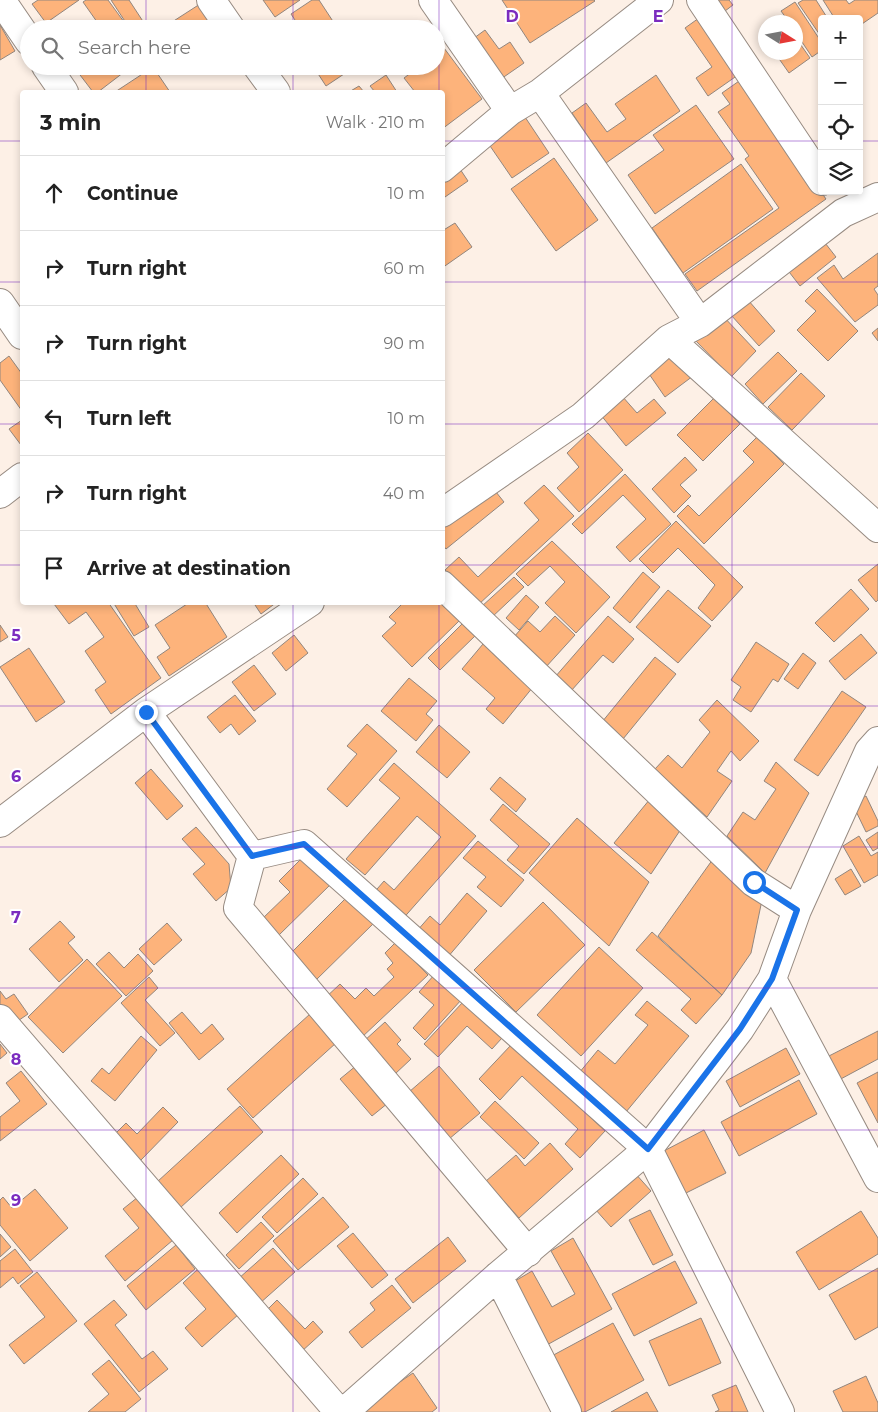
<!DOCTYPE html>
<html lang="en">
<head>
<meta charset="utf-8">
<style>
	body { margin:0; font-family:Montserrat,sans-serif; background:#f6f6f6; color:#222 }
	.controls { position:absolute; right:15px; top:15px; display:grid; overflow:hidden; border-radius:5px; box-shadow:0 2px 8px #0003 }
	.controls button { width:45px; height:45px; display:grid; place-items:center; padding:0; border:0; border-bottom:1px solid #e0e0e0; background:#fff; color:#222; font:25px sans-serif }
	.compass { position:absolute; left:758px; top:15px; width:45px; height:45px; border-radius:50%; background:#fff; box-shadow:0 2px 8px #0003; rotate:101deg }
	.stop { position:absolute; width:15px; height:15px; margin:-11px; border:4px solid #1a73e8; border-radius:50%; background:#fff }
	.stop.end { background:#1a73e8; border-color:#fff; box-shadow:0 1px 5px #0008 }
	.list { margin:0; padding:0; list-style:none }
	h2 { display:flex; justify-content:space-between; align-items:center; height:65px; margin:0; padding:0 20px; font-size:21px }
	h2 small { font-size:16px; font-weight:400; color:#767676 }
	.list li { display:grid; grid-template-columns:32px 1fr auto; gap:15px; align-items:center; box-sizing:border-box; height:75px; padding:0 20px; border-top:1px solid #e0e0e0 }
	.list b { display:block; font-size:19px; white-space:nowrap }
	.list em { font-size:16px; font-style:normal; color:#767676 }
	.icon { flex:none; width:28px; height:28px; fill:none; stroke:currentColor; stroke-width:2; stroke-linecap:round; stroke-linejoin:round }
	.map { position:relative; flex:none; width:878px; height:1412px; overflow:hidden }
	.search { position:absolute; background:#fff; box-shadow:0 2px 8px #0003; left:20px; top:20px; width:425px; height:55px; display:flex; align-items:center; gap:12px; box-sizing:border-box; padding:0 18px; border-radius:28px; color:#767676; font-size:19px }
	.panel { position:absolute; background:#fff; box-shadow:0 2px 8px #0003; left:20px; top:90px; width:425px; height:515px; border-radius:5px }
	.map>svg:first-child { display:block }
	.building { fill:#fdb37b; stroke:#92867e }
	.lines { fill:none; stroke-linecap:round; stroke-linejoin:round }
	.minor-casing { stroke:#978b82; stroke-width:30 }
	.minor { stroke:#fff; stroke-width:28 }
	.route { stroke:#1a73e8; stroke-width:6 }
	.grid { fill:none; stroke:#7b2cbf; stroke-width:1; stroke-opacity:0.55 }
	.grid-label { font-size:16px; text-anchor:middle; font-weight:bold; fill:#7b2cbf; stroke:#fff; stroke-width:4; stroke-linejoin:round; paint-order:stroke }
</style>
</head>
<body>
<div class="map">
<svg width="878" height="1412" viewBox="0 0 878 1412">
	<rect width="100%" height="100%" fill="#fdf0e6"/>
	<!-- building -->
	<path class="building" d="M38,0H79L46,23L32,4Z
		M86,0H108L127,26L123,29H102L83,2Z
		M111,0H129L148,29H130Z
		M263,0H300L275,17Z
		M312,0H319L338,29H301L291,14Z
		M502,0H594L595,1L530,43Z
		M716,0H729L733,5L725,11Z
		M803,0H816L828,19H822V38L798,3Z
		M823,0H846L849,4L855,0H878V13L859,26V19H835Z
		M795,2L822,43V50L812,57L796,33V22H789L781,11Z
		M200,4L216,29H171L169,24Z
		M699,18L738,75L708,96L696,78L712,67L685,28Z
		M0,25L15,51L0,60Z
		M485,30L499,49L510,42L524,63L498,81L470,41Z
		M796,38L810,58L789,73L775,53L796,52Z
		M444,48L482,99L442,129V92H415L404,78L420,66H436V54Z
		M82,66H132L98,92H93L77,71Z
		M196,66H209L200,72Z
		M313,66H356L326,86Z
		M153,67L170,92H115Z
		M386,75L397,92H375L370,86Z
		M656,75L680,111L606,163L572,113L586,103L607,132L626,119L615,104Z
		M742,79L826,199L697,291L685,274L779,208L745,159L749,156L718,112L730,104L722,93Z
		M359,86L364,92H349Z
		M696,105L734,159L655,214L628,175L664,150L653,135Z
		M525,117L549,153L512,178L488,143Z
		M554,158L598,220L556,251L511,189Z
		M741,164L773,209L683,273L652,228Z
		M458,166L468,181L445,197L442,193V176Z
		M455,223L472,247L442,268V231Z
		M822,239L836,257L800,286L786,268Z
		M878,253V286L874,289L878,295V305L855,322L817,278L834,265L843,279Z
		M817,289L858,331L828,361L797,330L816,311L805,301Z
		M748,300L775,331L759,346L731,315Z
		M721,314L756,351L731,377L695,340Z
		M878,328V341L872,333Z
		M675,352L693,376L665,397L647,371Z
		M778,352L797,371L763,404L745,384Z
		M9,356L22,374V411L0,380V363Z
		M801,373L825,396L792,430L768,407Z
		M622,396L637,413L654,399L666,413L626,446L600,414Z
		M714,398L740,424L703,461L677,435Z
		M22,420V444L21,445L9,429Z
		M588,433L623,470L579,512L557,488L579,467L567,453Z
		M757,437L784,464L704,544L677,516L688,505L699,516L754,462L743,451Z
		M685,457L697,470L680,485L691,496L674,513L652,489Z
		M625,474L671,524L630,562L616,547L646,519L623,495L582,534L572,524Z
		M544,485L574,516L478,605L445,570L459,557L478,577L539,520L524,503Z
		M492,487L504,502L446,549L442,544V528Z
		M676,521L743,587L712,621L698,608L715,585L678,548L653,573L639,559Z
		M552,541L610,597L576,633L545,603L565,582L550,566L528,586L516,574Z
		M878,564V600L876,602L858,580Z
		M643,572L660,587L630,623L613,608Z
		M514,577L524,587L491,618L481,607Z
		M851,589L869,609L834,642L815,623Z
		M668,590L711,626L678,663L636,627Z
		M526,595L539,607L519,630L506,618Z
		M55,602H108L161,678L111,714L95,690L106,682L85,651L104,637L86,612L69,624L54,604Z
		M113,602H134L149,627L134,636Z
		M190,602H205L227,637L169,676L157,657L170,648L155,625Z
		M253,602H277L261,614Z
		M404,602H442L460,620L412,667L382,636L396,623L389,617Z
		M555,616L575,635L545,668L513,638L528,621L540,632Z
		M608,616L634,639L613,663L603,655L571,691L555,677Z
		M464,622L476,635L440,670L428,658Z
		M0,625L8,637L0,642Z
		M861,634L877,653L845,680L829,661Z
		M294,635L308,653L286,671L272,653Z
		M756,642L789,664L778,682L773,679L751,712L733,700L741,687L731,680Z
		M483,644L533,687L503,724L486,709L495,698L462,669Z
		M29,648L65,702L36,722L0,667Z
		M803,653L816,663L798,689L784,679Z
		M655,657L676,674L623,739L602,722Z
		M254,665L276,694L254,711L232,682Z
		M409,678L437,701L426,714L433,720L416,741L381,711Z
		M842,691L866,707L818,776L794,760Z
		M235,695L256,721L239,735L231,724L220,733L207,717Z
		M717,700L759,741L740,761L731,751L717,771L732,781L707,817L655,769L668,755L682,768L710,732L699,720Z
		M367,724L397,751L347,807L327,789L357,754L347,746Z
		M439,725L470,752L447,778L416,752Z
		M776,762L809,793L765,873L727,836L743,812L755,820L776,789L764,781Z
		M394,763L476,836L400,922L371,896L384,881L394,890L441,837L417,816L365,875L346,859L400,798L379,780Z
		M151,769L183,806L167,820L135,783Z
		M500,777L526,799L516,812L490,789Z
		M866,796L878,821V826L866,832L852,803Z
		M650,799L683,826L651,874L614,843Z
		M503,804L550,844L524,874L507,860L519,846L490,820Z
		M577,818L649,882L609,946L529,873Z
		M196,827L229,864L231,888L216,901L193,874L205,864L182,839Z
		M878,832V848L873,851L866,840Z
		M859,836L871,856L878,852V875L864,883L843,846Z
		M478,841L524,880L501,907L477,887L486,877L463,858Z
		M305,855L332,883L278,936L262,919L290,892L279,881Z
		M713,859L762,900L751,953L722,995L658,936Z
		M851,869L861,886L845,895L835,879Z
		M467,893L487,911L447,958L416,932L430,916L440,925Z
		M349,895L375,922L315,981L289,955Z
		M543,902L585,945L516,1012L474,970Z
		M60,921L75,937L68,943L83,960L59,982L29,949Z
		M167,923L182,940L154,965L139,949Z
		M652,932L722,995L696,1024L681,1010L691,999L636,950Z
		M396,942L428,975L361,1038L324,999L340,984L355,999L366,988L374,996L394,977L387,969L393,963L385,953Z
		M599,947L643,988L581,1056L537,1015Z
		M109,952L124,968L138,954L153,971L126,996L96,964Z
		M87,959L122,996L63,1053L28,1017Z
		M435,974L462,999L425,1040L413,1028L434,1005L419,992Z
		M149,977L158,988L145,1000L175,1033L160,1046L121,1003Z
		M0,991L6,999L14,994L28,1014L9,1027L0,1015Z
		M647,1001L689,1036L621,1118L574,1079L598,1050L615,1064L648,1025L635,1015Z
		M463,1002L502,1038L492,1049L467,1026L438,1057L424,1044Z
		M182,1012L201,1034L212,1024L224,1039L199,1060L169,1023Z
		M310,1014L336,1043L253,1118L227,1089Z
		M385,1022L401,1040L397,1044L411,1059L395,1074L364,1041Z
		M878,1031V1059L837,1081L825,1058Z
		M141,1036L157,1050L115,1101L91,1081L102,1068L109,1074Z
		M0,1044L7,1053L0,1059Z
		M512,1044L605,1131L580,1158L565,1144L578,1129L522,1076L500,1100L479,1079Z
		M786,1048L800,1074L740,1107L726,1081Z
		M357,1065L388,1103L372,1116L340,1079Z
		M439,1066L480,1113L449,1139L409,1092Z
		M21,1071L47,1104L0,1141V1117L20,1101L6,1083Z
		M878,1072V1123L857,1083Z
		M799,1080L817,1114L739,1156L721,1122Z
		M495,1101L539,1143L524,1159L480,1117Z
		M240,1106L263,1132L180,1208L157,1182Z
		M163,1107L178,1122L140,1161L114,1135L126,1123L137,1134Z
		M704,1130L726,1173L682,1195L660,1153Z
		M550,1143L573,1169L519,1218L486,1181L516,1155L525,1166Z
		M281,1155L299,1174L237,1233L219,1213Z
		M634,1172L651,1191L611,1227L595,1209Z
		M303,1178L318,1194L277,1233L262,1217Z
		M35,1189L68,1228L30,1261L0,1225V1200L3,1197L12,1208Z
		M138,1197L173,1240L125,1281L105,1256L139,1228L123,1209Z
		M323,1197L349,1227L298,1270L273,1241Z
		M650,1210L673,1255L653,1265L629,1220Z
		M861,1211L878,1238V1254L819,1290L796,1252Z
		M261,1222L274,1236L239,1269L226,1255Z
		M353,1233L388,1275L372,1288L337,1246Z
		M0,1234L11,1247L0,1257Z
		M448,1237L466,1261L413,1303L395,1279Z
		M573,1238L612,1309L545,1346L510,1284L532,1271L552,1307L575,1294L551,1251Z
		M176,1245L195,1269L146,1310L127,1286Z
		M273,1248L295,1272L259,1304L238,1279Z
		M15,1249L33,1272L18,1284L13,1277L0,1288V1261Z
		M675,1261L697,1303L634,1336L612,1294Z
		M878,1268V1327L855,1340L829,1295Z
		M198,1269L239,1314L202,1347L185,1328L206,1309L183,1283Z
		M37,1272L77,1321L24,1364L9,1345L45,1317L20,1286Z
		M392,1285L411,1308L362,1348L349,1332L375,1310L370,1303Z
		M114,1300L127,1315L115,1325L142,1359L153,1351L168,1369L139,1392L84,1324Z
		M277,1300L305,1329L313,1321L323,1332L301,1352L264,1313Z
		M701,1318L721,1363L669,1386L649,1341Z
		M613,1323L644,1380L585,1412H577L548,1358Z
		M109,1360L141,1399L125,1412H88L109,1394L92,1374Z
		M413,1373L437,1408L432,1412H358L357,1411Z
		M866,1376L878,1403V1412H843L833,1391Z
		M736,1385L748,1412H715L719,1410L712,1395Z
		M647,1392L658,1412H611Z"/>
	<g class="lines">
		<defs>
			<path id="minor" d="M1,0L29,41
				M211,0L231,29
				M433,0L510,111
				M701,0L822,181
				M46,66L64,92
				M257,66L276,92
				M540,93L700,323
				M442,168L510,111L540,93L659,0
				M0,303L22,335
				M669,339L878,528
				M0,494L22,477
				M442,513L583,416L669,339L700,323L843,213L878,197
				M442,585L753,882L797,910
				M146,712L252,856L238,908L528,1252
				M0,823L146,712L310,602
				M252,856L304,844L648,1149L780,1412
				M772,979L878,1178
				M0,1019L339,1412
				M498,1276L567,1412
				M344,1412L498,1276L648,1149L740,1029L772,979L797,910L869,751L878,741"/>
		</defs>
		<!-- minor casing -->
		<use href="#minor" class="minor-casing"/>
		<!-- minor -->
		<use href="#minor" class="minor"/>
	</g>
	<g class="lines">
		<!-- route -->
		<path class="route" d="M146,712L252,856L304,844L648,1149L740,1029L772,979L797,910L754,882"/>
	</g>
	<!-- grid -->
	<path class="grid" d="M146,0V29M293,0V29M439,0V92M585,0V1412M732,0V1412M146,66V92M293,66V92M0,141H22M442,141H822M859,141H878M0,282H22M442,282H878M0,424H22M442,424H878M0,565H22M442,565H878M146,602V1412M293,602V1412M439,602V1412M0,706H878M0,847H878M0,988H878M0,1130H878M0,1271H878"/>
	<g class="grid-label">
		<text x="512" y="22">D</text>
		<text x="658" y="22">E</text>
		<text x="16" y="641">5</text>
		<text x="16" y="782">6</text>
		<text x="16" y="923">7</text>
		<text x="16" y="1065">8</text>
		<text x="16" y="1206">9</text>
	</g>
</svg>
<div class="controls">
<button>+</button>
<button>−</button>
<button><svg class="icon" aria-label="locate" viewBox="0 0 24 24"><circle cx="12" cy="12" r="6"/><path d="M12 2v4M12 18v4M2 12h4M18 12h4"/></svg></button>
<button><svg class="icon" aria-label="layers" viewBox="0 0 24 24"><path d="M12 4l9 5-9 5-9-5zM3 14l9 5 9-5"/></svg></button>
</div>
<svg class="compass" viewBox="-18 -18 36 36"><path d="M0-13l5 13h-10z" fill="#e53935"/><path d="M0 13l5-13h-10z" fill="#767676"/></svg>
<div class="stop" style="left:754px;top:882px"></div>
<div class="stop end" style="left:146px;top:712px"></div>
<div class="search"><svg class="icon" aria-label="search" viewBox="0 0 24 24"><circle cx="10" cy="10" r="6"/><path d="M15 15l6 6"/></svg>Search here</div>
<section class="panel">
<h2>3 min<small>Walk · 210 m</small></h2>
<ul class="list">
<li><svg class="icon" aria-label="ahead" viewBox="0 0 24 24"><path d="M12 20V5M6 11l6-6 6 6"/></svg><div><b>Continue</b></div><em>10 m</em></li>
<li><svg class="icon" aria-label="right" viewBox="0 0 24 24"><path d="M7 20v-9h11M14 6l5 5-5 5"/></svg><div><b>Turn right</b></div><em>60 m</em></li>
<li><svg class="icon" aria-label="right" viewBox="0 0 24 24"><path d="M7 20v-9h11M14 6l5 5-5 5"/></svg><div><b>Turn right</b></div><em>90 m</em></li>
<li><svg class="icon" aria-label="left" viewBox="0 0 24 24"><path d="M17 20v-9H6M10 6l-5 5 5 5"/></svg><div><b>Turn left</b></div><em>10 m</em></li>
<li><svg class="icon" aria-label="right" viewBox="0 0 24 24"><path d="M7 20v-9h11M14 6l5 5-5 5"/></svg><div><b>Turn right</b></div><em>40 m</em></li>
<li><svg class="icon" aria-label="arrive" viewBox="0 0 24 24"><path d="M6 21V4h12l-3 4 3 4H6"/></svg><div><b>Arrive at destination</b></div></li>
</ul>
</section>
</div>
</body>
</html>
